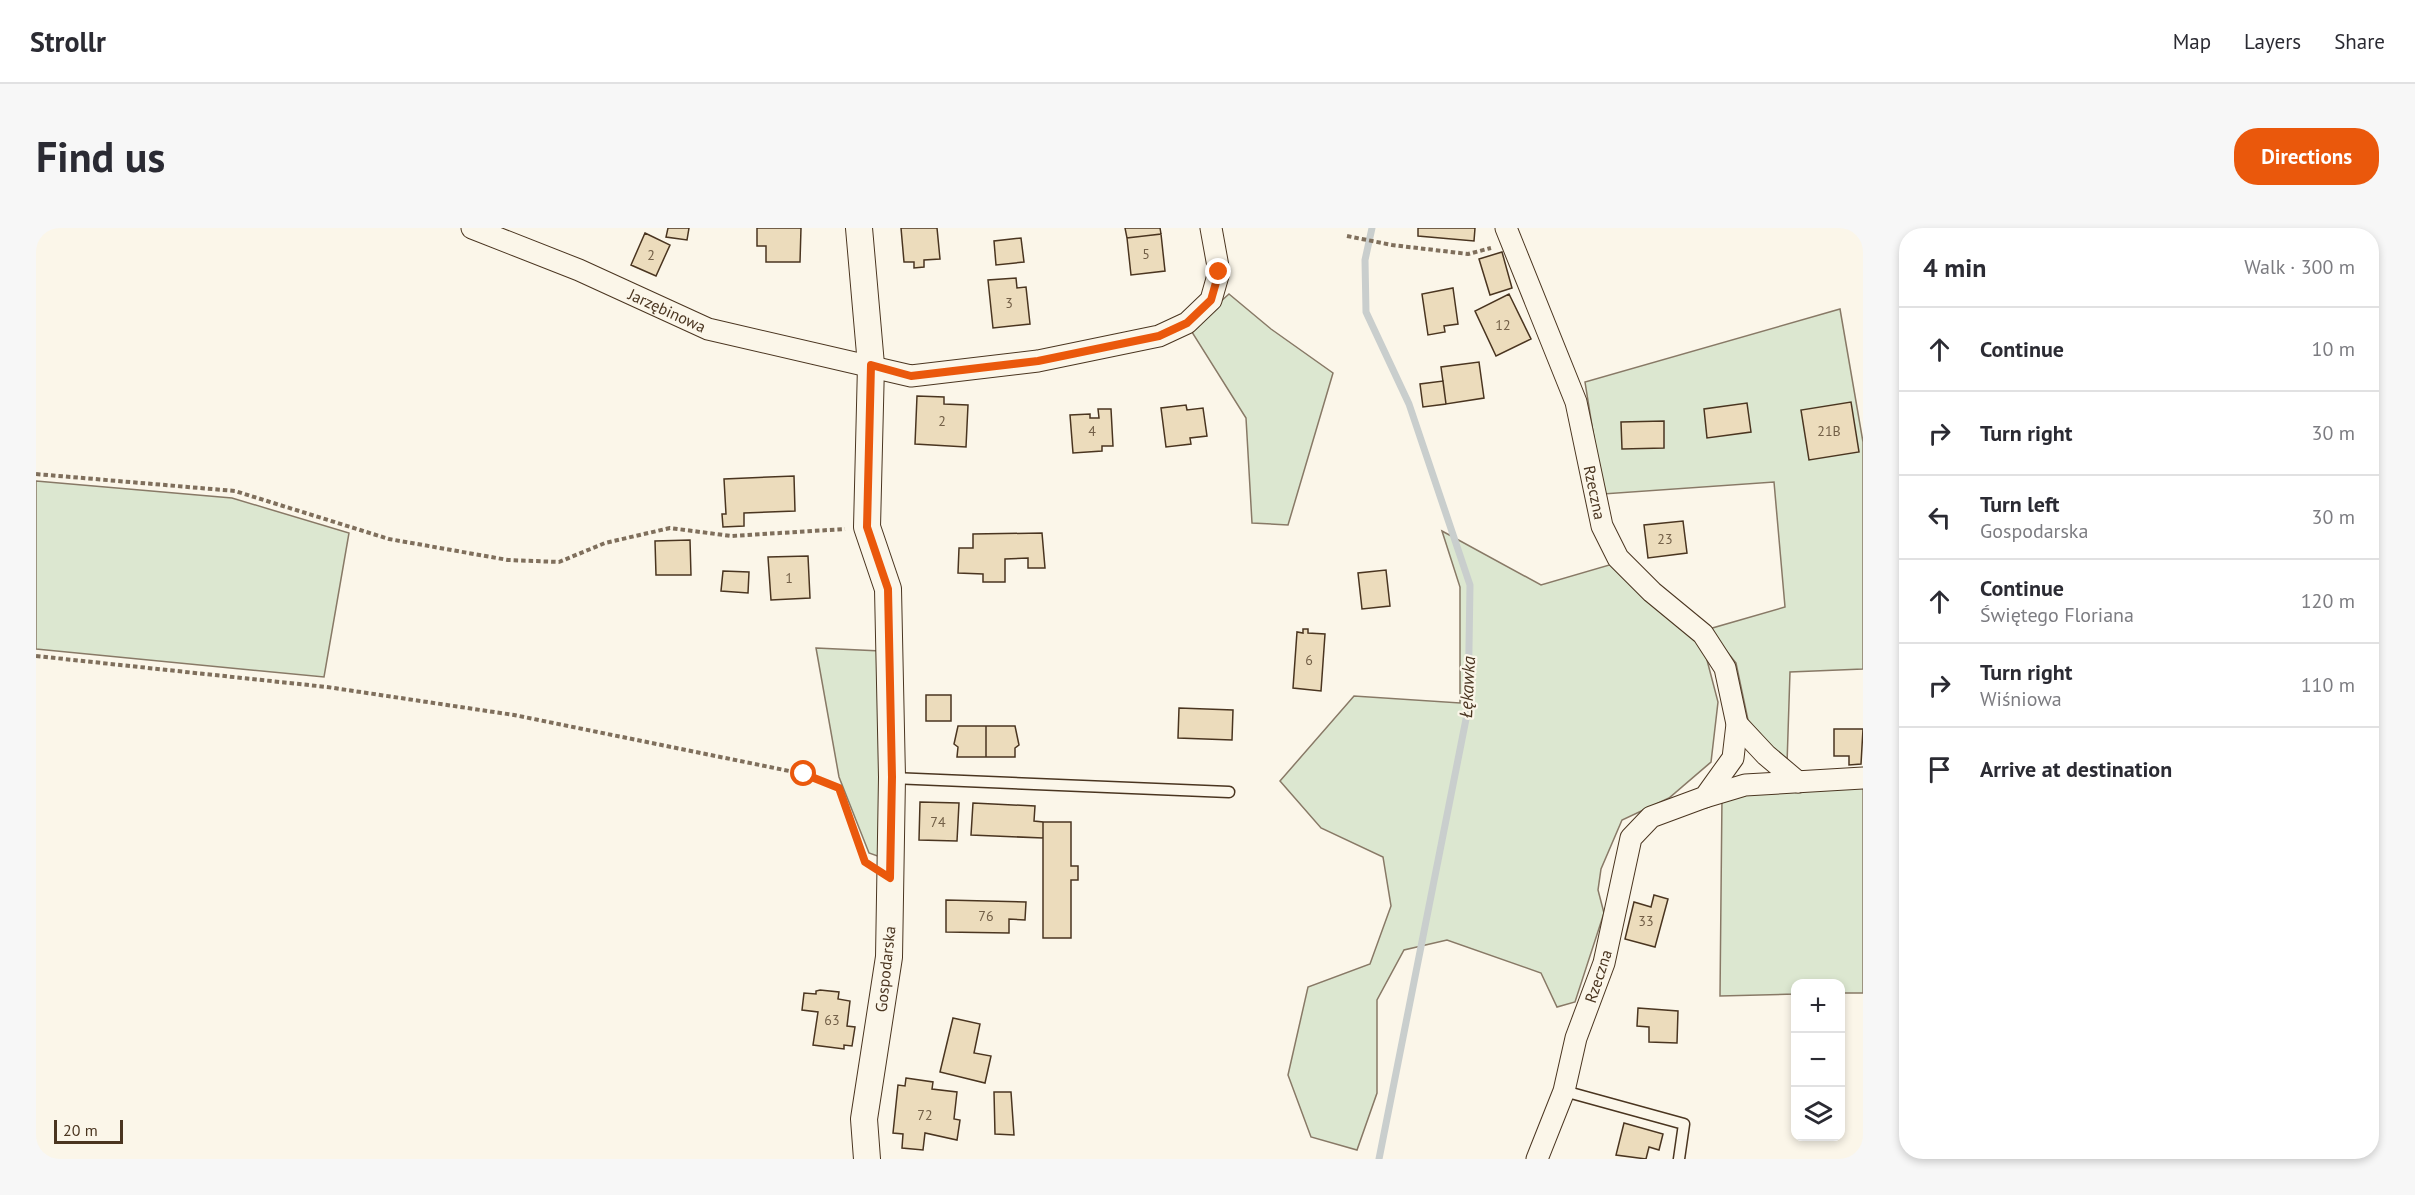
<!DOCTYPE html>
<html lang="en">
<head>
<meta charset="utf-8">
<style>
	body { margin:0; font-family:"PT Sans",sans-serif; background:#f7f7f7; color:#2b2b33 }
	.controls { position:absolute; right:18px; bottom:18px; display:grid; overflow:hidden; border-radius:12px; box-shadow:0 3px 9px #0003 }
	.controls button { width:54px; height:54px; display:grid; place-items:center; padding:0; border:0; border-bottom:2px solid #e1e1e2; background:#fff; color:#2b2b33; font:30px sans-serif }
	.scale { position:absolute; left:18px; bottom:15px; width:69px; box-sizing:border-box; padding-left:6px; border:3px solid #4a3520; border-top:0; font-size:16px; line-height:21px; white-space:nowrap; color:#4a3520; -webkit-text-stroke:4px #fbf6e9; paint-order:stroke }
	.stop { position:absolute; width:18px; height:18px; margin:-14px; border:4px solid #ea580c; border-radius:50%; background:#fff }
	.stop.end { background:#ea580c; border-color:#fff; box-shadow:0 2px 6px #0008 }
	.list { margin:0; padding:0; list-style:none }
	h2 { display:flex; justify-content:space-between; align-items:center; height:78px; margin:0; padding:0 24px; font-size:26px }
	h2 small { font-size:20px; font-weight:400; color:#7c7c81 }
	.list li { display:grid; grid-template-columns:39px 1fr auto; gap:18px; align-items:center; box-sizing:border-box; height:84px; padding:0 24px; border-top:2px solid #e1e1e2 }
	.list b { display:block; font-size:22px; white-space:nowrap }
	.list p { margin:0; font-size:20px; white-space:nowrap; color:#7c7c81 }
	.list em { font-size:20px; font-style:normal; color:#7c7c81 }
	.icon { flex:none; width:33px; height:33px; fill:none; stroke:currentColor; stroke-width:2; stroke-linecap:round; stroke-linejoin:round }
	.map { position:relative; flex:none; width:1827px; height:931px; overflow:hidden; border-radius:24px }
	header { display:flex; align-items:center; gap:36px; box-sizing:border-box; height:84px; padding:0 30px; background:#fff; border-bottom:2px solid #e1e1e2 }
	header strong { font-size:28px }
	nav { display:flex; gap:33px; margin-inline-start:auto; font-size:21px }
	.intro { display:flex; align-items:center; justify-content:space-between; box-sizing:border-box; height:144px; padding:0 36px }
	h1 { margin:0; font-size:42px }
	.button { padding:15px 27px; border-radius:24px; background:#ea580c; color:#fff; font-size:21px; font-weight:700 }
	main { display:flex; gap:36px; padding:0 36px }
	aside { flex:1; background:#fff; border-radius:24px; box-shadow:0 3px 9px #0003 }
	.map>svg:first-child { display:block }
	.green { fill:#dce7d0; stroke:#887966; stroke-width:1.5 }
	.lines { fill:none; stroke-linecap:round; stroke-linejoin:round }
	.stream { stroke:#c9cecd; stroke-width:7 }
	.building { fill:#ecdcbc; stroke:#4a3520; stroke-width:1.5 }
	.service-casing { stroke:#4a3520; stroke-width:13 }
	.minor-casing { stroke:#4a3520; stroke-width:23 }
	.tertiary-casing { stroke:#4a3520; stroke-width:28 }
	.path { stroke:#7f6f5c; stroke-width:4; stroke-dasharray:4.5 3; stroke-linecap:butt }
	.service { stroke:#fbf6e9; stroke-width:10 }
	.minor { stroke:#fbf6e9; stroke-width:21 }
	.tertiary { stroke:#fbf6e9; stroke-width:26 }
	.route { stroke:#ea580c; stroke-width:8 }
	.labels { text-anchor:middle; dominant-baseline:central; stroke-width:4.5; stroke-linejoin:round; paint-order:stroke }
	.number-label { font-size:14px; fill:#725f47 }
	.street-label { font-size:16px; fill:#4a3520; stroke:#fbf6e9 }
	.water-label { font-size:18px; font-style:italic; fill:#4a3520; stroke:#fbf6e9 }
</style>
</head>
<body>
<header>
<strong>Strollr</strong>
<nav><a>Map</a><a>Layers</a><a>Share</a></nav>
</header>
<div class="intro"><h1>Find us</h1><a class="button">Directions</a></div>
<main>
<div class="map">
<svg width="1827" height="931" viewBox="0 0 1827 931">
	<rect width="100%" height="100%" fill="#fbf6e9"/>
	<!-- green -->
	<path class="green" d="M1193,66L1235,101L1297,145L1252,297L1216,295L1210,190L1154,101Z
		M1804,81L1827,214V441L1754,444L1751,536L1712,492L1700,435L1673,401L1749,379L1738,254L1567,266L1549,154Z
		M0,253L196,270L313,305L288,449L0,421Z
		M1406,303L1505,357L1580,335L1666,413L1682,474L1675,534L1633,570L1586,592L1565,641L1562,662L1568,685L1539,774L1521,779L1505,745L1411,712L1368,722L1341,772V865L1321,922L1275,909L1252,847L1272,759L1334,736L1355,678L1347,629L1285,600L1244,553L1318,468L1424,475V359Z
		M780,420L845,423L847,630L833,625L803,549Z
		M1827,558V765H1805L1804,756H1760L1759,766L1684,768L1686,568Z"/>
	<g class="lines">
		<!-- stream -->
		<path class="stream" d="M1336,0L1329,32L1330,84L1373,176L1434,357L1432,481L1343,931"/>
	</g>
	<!-- building -->
	<path class="building" d="M632,0H653L651,12L630,9Z
		M721,0H765L764,34H730V18H721Z
		M865,0H901L904,31L888,32V39L878,40V34H868Z
		M1089,0H1124L1125,6L1091,10Z
		M1382,0H1439L1438,13L1382,8Z
		M609,5L634,17L620,48L595,37Z
		M1125,6L1129,43L1095,47L1091,10Z
		M985,10L988,34L960,37L958,13Z
		M1466,24L1476,60L1454,67L1443,31Z
		M980,50L981,60L990,59L994,96L957,100L952,52Z
		M1417,60L1422,96L1408,98L1409,104L1392,107L1386,66Z
		M1473,66L1495,111L1460,128L1439,83Z
		M1443,134L1448,170L1410,176L1405,139Z
		M1407,153L1410,176L1387,179L1384,156Z
		M881,168L908,169V176L932,177L930,219L879,216Z
		M1815,174L1823,224L1773,232L1765,182Z
		M1711,175L1715,204L1671,210L1668,181Z
		M1150,177L1151,182L1167,180L1171,208L1154,210L1155,216L1130,219L1125,180Z
		M1062,181H1075L1077,218H1066V223L1037,225L1034,187L1054,186V190H1063Z
		M1628,193V220L1586,221L1585,194Z
		M758,248L759,283L708,285V298L687,299L686,286H690L688,251Z
		M1647,293L1651,325L1612,330L1608,297Z
		M1006,305L1009,340H992V330L969,331V354H947V346L922,345L923,320H937V306Z
		M654,312L655,347H620L619,313Z
		M772,328L774,370L735,372L732,329Z
		M1350,342L1354,378L1326,381L1322,345Z
		M687,343L713,344L712,365L685,363Z
		M1267,401H1272V405L1289,406L1285,463L1257,460L1261,404L1267,405Z
		M890,467H915V493H890Z
		M1143,480L1197,482L1196,512L1142,510Z
		M922,498H950V529H921L922,519L918,516Z
		M950,498H979L983,517L979,520V529H950Z
		M1798,501H1827L1825,536L1813,537V528H1798Z
		M884,574L923,575L921,613L883,612Z
		M937,575L999,578L998,593L1007,594V610L935,607Z
		M1007,594H1035V638H1042V652H1035V710H1007Z
		M1618,667L1632,671L1619,719L1589,711L1598,674L1615,679Z
		M910,672L990,674L989,692L973,691V705L910,704Z
		M784,762L803,764L802,771L814,773L811,798L819,799L816,818L808,817V821L777,817L782,784L766,782L768,765L780,766V763Z
		M1602,780L1642,783L1641,815L1613,814V799L1601,798Z
		M917,790L944,796L938,825L955,828L949,855L904,844Z
		M870,850L897,854L896,861L921,864L918,891L924,892L921,912L889,905L887,922L866,920L867,906L857,905L862,857L869,858Z
		M958,864H975L978,907L959,906Z
		M1588,895L1627,906L1623,922L1613,919L1610,931L1580,927Z"/>
	<g class="lines">
		<defs>
			<path id="service" d="M856,550L1193,564
				M1528,863L1648,896L1643,931"/>
			<g id="minor">
				<path id="s1" d="M436,0L543,42L672,101L875,148L1002,133L1123,108L1151,95L1175,72L1183,44L1175,0"/>
				<path id="s2" d="M1470,0L1540,174L1566,298L1582,330L1616,364L1667,406L1689,440L1701,496L1697,530L1669,569L1615,589L1595,610L1568,735L1540,810L1528,863L1501,931"/>
				<path d="M1701,496L1730,527L1762,554"/>
				<path d="M1669,569L1709,557L1827,550"/>
			</g>
			<path id="tertiary" d="M823,0L835,137L831,299L852,361L856,549L853,729L828,891L831,931"/>
		</defs>
		<!-- service casing -->
		<use href="#service" class="service-casing"/>
		<!-- minor casing -->
		<use href="#minor" class="minor-casing"/>
		<!-- tertiary casing -->
		<use href="#tertiary" class="tertiary-casing"/>
		<!-- path -->
		<path class="path" d="M1311,8L1356,17L1432,26L1455,20
			M0,246L199,263L353,311L472,332L523,334L569,315L634,300L695,308L809,301
			M0,428L291,459L478,487L768,546L803,560L829,633"/>
		<!-- service -->
		<use href="#service" class="service"/>
		<!-- minor -->
		<use href="#minor" class="minor"/>
		<!-- tertiary -->
		<use href="#tertiary" class="tertiary"/>
	</g>
	<g class="lines">
		<!-- route -->
		<path class="route" d="M768,546L803,560L829,634L854,650L856,549L852,361L831,299L835,137L875,148L1002,133L1123,108L1151,95L1175,72L1183,44"/>
	</g>
	<g class="labels">
		<!-- number labels -->
		<g class="number-label">
			<text x="1110" y="26">5</text>
			<text x="615" y="27">2</text>
			<text x="973" y="75">3</text>
			<text x="1467" y="97">12</text>
			<text x="906" y="193">2</text>
			<text x="1056" y="203">4</text>
			<text x="1793" y="203">21B</text>
			<text x="1629" y="311">23</text>
			<text x="753" y="350">1</text>
			<text x="1273" y="432">6</text>
			<text x="902" y="594">74</text>
			<text x="950" y="688">76</text>
			<text x="1610" y="693">33</text>
			<text x="796" y="792">63</text>
			<text x="889" y="887">72</text>
		</g>
		<!-- street labels -->
		<g class="street-label">
			<text stroke="none"><textPath href="#s1" startOffset="212">Jarzębinowa</textPath></text>
			<text stroke="none"><textPath href="#s2" startOffset="280">Rzeczna</textPath></text>
			<text transform="translate(849 741) rotate(-84)">Gospodarska</text>
			<text transform="translate(1562 748) rotate(-72)">Rzeczna</text>
		</g>
		<!-- water labels -->
		<g class="water-label">
			<text transform="translate(1431 459) rotate(-87)">Łękawka</text>
		</g>
	</g>
</svg>
<div class="controls">
<button>+</button>
<button>−</button>
<button><svg class="icon" aria-label="layers" viewBox="0 0 24 24"><path d="M12 4l9 5-9 5-9-5zM3 14l9 5 9-5"/></svg></button>
</div>
<div class="scale">20 m</div>
<div class="stop" style="left:768px;top:546px"></div>
<div class="stop end" style="left:1183px;top:44px"></div>
</div>
<aside>
<h2>4 min<small>Walk · 300 m</small></h2>
<ul class="list">
<li><svg class="icon" aria-label="ahead" viewBox="0 0 24 24"><path d="M12 20V5M6 11l6-6 6 6"/></svg><div><b>Continue</b></div><em>10 m</em></li>
<li><svg class="icon" aria-label="right" viewBox="0 0 24 24"><path d="M7 20v-9h11M14 6l5 5-5 5"/></svg><div><b>Turn right</b></div><em>30 m</em></li>
<li><svg class="icon" aria-label="left" viewBox="0 0 24 24"><path d="M17 20v-9H6M10 6l-5 5 5 5"/></svg><div><b>Turn left</b><p>Gospodarska</p></div><em>30 m</em></li>
<li><svg class="icon" aria-label="ahead" viewBox="0 0 24 24"><path d="M12 20V5M6 11l6-6 6 6"/></svg><div><b>Continue</b><p>Świętego Floriana</p></div><em>120 m</em></li>
<li><svg class="icon" aria-label="right" viewBox="0 0 24 24"><path d="M7 20v-9h11M14 6l5 5-5 5"/></svg><div><b>Turn right</b><p>Wiśniowa</p></div><em>110 m</em></li>
<li><svg class="icon" aria-label="arrive" viewBox="0 0 24 24"><path d="M6 21V4h12l-3 4 3 4H6"/></svg><div><b>Arrive at destination</b></div></li>
</ul>
</aside>
</main>
</body>
</html>
